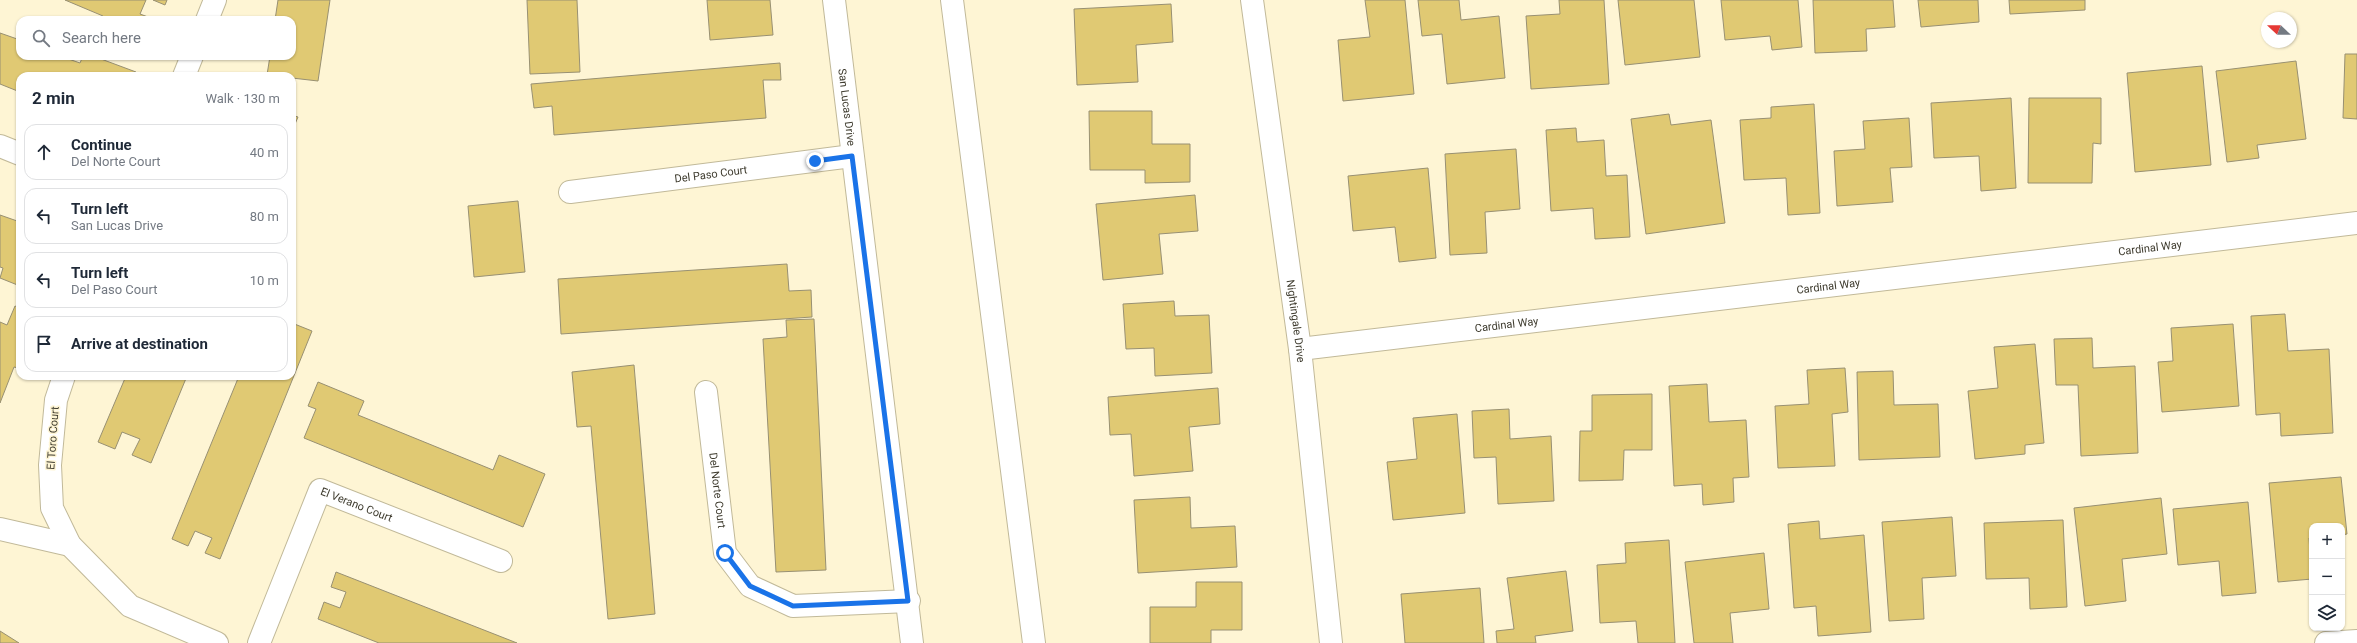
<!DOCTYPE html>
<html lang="en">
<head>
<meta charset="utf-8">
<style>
	body { margin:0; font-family:Roboto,sans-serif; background:#f2f2f3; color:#1f2937 }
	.controls { position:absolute; right:12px; bottom:12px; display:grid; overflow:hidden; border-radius:8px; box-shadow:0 1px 3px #0004 }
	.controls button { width:36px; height:36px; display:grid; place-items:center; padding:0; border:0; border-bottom:1px solid #e0e1e3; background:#fff; color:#1f2937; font:20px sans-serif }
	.compass { position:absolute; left:2261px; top:12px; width:36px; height:36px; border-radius:50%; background:#fff; box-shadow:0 1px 3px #0004; rotate:292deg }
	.stop { position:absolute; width:12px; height:12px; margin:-9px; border:3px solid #1a73e8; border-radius:50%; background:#fff }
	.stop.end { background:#1a73e8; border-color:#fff; box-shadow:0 1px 4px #0008 }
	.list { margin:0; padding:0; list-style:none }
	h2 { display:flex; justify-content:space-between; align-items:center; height:52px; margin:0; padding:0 16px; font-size:17px }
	h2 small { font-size:13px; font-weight:400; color:#747a83 }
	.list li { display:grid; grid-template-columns:26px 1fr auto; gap:12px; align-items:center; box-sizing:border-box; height:56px; margin:0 8px 8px; padding:0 8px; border:1px solid #e0e1e3; border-radius:12px }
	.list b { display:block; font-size:15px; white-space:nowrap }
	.list p { margin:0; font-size:13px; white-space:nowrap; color:#747a83 }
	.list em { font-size:13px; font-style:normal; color:#747a83 }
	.icon { flex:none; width:22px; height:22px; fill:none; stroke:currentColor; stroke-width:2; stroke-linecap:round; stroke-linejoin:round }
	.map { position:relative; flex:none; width:2357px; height:643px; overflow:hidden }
	.search { position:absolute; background:#fff; box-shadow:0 1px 3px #0004; left:16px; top:16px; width:280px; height:44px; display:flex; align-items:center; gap:10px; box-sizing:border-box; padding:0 14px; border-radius:12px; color:#747a83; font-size:15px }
	.panel { position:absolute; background:#fff; box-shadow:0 1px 3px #0004; left:16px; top:72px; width:280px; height:308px; border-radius:12px }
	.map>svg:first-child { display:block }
	.building { fill:#e0c973; stroke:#989072 }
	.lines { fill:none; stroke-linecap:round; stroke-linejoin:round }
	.minor-casing { stroke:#c1b999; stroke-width:24 }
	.minor { stroke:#fff; stroke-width:22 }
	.route { stroke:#1a73e8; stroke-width:5 }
	.labels { text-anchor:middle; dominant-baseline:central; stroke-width:3; stroke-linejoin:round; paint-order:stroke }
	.street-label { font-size:11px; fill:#3e3b2e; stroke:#fef5d4 }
</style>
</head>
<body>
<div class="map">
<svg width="2357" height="643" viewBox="0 0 2357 643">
	<rect width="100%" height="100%" fill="#fef5d4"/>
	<!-- building -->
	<path class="building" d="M65,0H146L140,14L156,20H101L103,16Z
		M153,0H167L165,5Z
		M278,0H330L318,81L292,78V76L267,75L270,56H292V20H275Z
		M527,0H577L580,72L530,74Z
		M707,0H770L773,35L710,40Z
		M1365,0H1405L1414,94L1343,101L1338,40L1370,37Z
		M1418,0H1459L1461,20L1499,16L1505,78L1447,84L1442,34L1422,36Z
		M1559,0H1604L1609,84L1531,89L1526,16L1560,14Z
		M1618,0H1694L1700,57L1625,65Z
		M1721,0H1798L1802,47L1772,50L1770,36L1725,40Z
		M1813,0H1893L1895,27L1866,29L1867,51L1815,53Z
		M1918,0H1978L1979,22L1921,27Z
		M2009,0H2085V10L2010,14Z
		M1171,4L1173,42L1136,45L1138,82L1077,85L1074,9Z
		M0,33L20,40V56H60L80,63L83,56H93L136,72L134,76H20V92L0,84Z
		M2345,54H2357V119L2343,118Z
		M2296,61L2306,139L2257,145L2259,158L2227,162L2216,71Z
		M780,63L781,80H763L766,118L554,135L552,106L534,108L531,84Z
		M2202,66L2211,165L2135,172L2127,73Z
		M2011,98L2016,188L1981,191L1979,156L1934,158L1931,103Z
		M2029,98H2101V144L2093,143L2092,183H2028Z
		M1814,104L1820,213L1788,215L1786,178L1744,180L1740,120L1771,118V107Z
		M1089,111H1152V144H1190V182L1145,183V170H1090Z
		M1669,114L1671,125L1711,120L1725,223L1646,234L1631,119Z
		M292,115L298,117L292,131Z
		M1909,118L1912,167L1890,168L1893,202L1837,206L1834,151L1865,149L1863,121Z
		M1576,128L1577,142L1604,140L1606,176L1627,175L1630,237L1595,239L1593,208L1551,211L1546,130Z
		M1516,149L1520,209L1485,212L1487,253L1450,255L1445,154Z
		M1428,168L1436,258L1399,262L1395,227L1353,231L1348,176Z
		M1195,195L1198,231L1159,234L1163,274L1103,280L1096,204Z
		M518,201L525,272L474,277L468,206Z
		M0,215L20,222V286L0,278L3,268L0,267Z
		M787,264L789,291L811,290L812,317L561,334L558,279Z
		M1174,301L1175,316L1209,315L1212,373L1155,376L1154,348L1126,349L1123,304Z
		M15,306L20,308V363L18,368L14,367L0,403V322L7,325Z
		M2285,314L2288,351L2329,349L2333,433L2281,436L2280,413L2256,415L2251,316Z
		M814,319L826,570L776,572L763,339L787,337L786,320Z
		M292,323L312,331L220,559L205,553L212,538L195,531L188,546L172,539L239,376H292Z
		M2233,324L2239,406L2162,412L2158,362L2173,361L2171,328Z
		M2092,338L2093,368L2135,366L2138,453L2081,456L2078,385H2056L2054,339Z
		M2035,344L2044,443L2025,445V454L1975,459L1968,391L1998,388L1994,347Z
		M634,365L655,614L608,619L591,426L577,427L572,372Z
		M1845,368L1848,412L1832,414L1835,466L1778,468L1775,406L1809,404L1807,370Z
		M1893,371L1894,405L1938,404L1940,457L1859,460L1857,372Z
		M126,376H187L151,463L132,455L140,439L122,432L115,449L98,442Z
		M318,382L364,401L358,415L493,470L499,455L545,474L523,527L304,438L316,409L308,406Z
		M1707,384L1709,422L1746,420L1749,477L1733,478L1734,502L1703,505L1702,484L1674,486L1669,386Z
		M1218,388L1220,424L1189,427L1193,471L1134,476L1131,434L1110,435L1108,397Z
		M1652,394V450H1624L1623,480L1579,481L1580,431H1592V395Z
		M1509,409L1510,439L1551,436L1554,501L1498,504L1496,457L1474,458L1472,411Z
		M1457,414L1465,513L1393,520L1387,462L1417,459L1413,418Z
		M2341,477L2347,534L2342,535V526H2312V537L2309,538L2312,579L2278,582L2269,483Z
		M1190,497L1191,528L1235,526L1237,567L1138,573L1134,500Z
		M2161,498L2167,554L2122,559L2126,601L2085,606L2074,508Z
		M2248,502L2256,593L2222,596L2219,561L2178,565L2173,509Z
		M1952,517L1956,576L1922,578L1924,619L1889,621L1882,522Z
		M2063,520L2067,607L2030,609L2029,578L1986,579L1984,523Z
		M1819,521L1820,539L1864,535L1871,632L1818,636L1816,606L1794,608L1788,524Z
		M1669,540L1675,643H1638L1636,621L1600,623L1597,565L1626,563L1625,543Z
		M1764,553L1769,609L1730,613L1733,643H1694L1685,562Z
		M1566,571L1573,631L1535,636L1536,643H1497L1496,631L1514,629L1507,578Z
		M336,572L517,643H379L318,619L324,602L340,608L346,592L331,587Z
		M1196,582H1242V630H1211V643H1150V607H1196Z
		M1480,588L1484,643H1405L1401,594Z
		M0,631L19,643H0Z"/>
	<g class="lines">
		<defs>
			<g id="minor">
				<path id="s1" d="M834,0L912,643"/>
				<path d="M952,0L1034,643"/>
				<path id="s2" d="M1252,0L1300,349L1331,643"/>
				<path d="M207,20L215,0"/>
				<path d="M184,76L192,56"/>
				<path d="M0,146L20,154"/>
				<path id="s3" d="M570,192L852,156"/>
				<path id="s4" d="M1300,349L2357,223"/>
				<path d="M64,376L56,400L50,465L52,508L70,545L130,606L217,643"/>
				<path id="s5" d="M706,392L725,553L750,586L793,606L909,601"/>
				<path d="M0,529L70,545"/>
				<path id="s6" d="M259,643L320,490L501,561"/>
				<path d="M2326,643L2357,641"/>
			</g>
		</defs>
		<!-- minor casing -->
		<use href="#minor" class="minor-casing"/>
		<!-- minor -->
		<use href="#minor" class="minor"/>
	</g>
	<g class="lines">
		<!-- route -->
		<path class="route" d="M725,553L750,586L793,606L908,601L852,156L815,161"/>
	</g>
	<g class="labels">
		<!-- street labels -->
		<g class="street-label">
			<text stroke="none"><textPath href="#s1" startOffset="108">San Lucas Drive</textPath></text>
			<text stroke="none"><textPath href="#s3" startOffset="142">Del Paso Court</textPath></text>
			<text stroke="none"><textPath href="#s4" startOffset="856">Cardinal Way</textPath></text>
			<text stroke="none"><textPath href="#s4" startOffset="532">Cardinal Way</textPath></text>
			<text stroke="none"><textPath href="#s2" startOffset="324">Nightingale Drive</textPath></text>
			<text stroke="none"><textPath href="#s4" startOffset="208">Cardinal Way</textPath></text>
			<text transform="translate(53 438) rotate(-86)">El Toro Court</text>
			<text stroke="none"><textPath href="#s5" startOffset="99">Del Norte Court</textPath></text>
			<text stroke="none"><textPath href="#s6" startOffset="204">El Verano Court</textPath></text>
		</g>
	</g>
</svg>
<div class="controls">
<button>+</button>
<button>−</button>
<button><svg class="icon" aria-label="layers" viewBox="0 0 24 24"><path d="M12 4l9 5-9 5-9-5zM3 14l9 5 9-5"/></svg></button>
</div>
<svg class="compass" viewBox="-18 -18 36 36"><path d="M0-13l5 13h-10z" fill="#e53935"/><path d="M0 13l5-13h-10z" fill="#747a83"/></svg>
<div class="stop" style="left:725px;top:553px"></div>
<div class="stop end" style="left:815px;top:161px"></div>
<div class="search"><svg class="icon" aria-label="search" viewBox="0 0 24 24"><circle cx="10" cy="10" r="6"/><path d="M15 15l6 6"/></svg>Search here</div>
<section class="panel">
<h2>2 min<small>Walk · 130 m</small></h2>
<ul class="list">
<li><svg class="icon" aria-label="ahead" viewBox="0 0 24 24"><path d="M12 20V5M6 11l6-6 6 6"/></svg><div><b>Continue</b><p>Del Norte Court</p></div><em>40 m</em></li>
<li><svg class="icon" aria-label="left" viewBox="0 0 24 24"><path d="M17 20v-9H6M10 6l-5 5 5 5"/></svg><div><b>Turn left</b><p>San Lucas Drive</p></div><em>80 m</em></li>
<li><svg class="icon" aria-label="left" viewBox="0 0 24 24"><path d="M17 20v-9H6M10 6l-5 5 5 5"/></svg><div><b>Turn left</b><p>Del Paso Court</p></div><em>10 m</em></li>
<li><svg class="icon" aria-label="arrive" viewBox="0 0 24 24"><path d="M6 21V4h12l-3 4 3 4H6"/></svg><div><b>Arrive at destination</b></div></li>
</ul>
</section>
</div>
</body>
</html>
